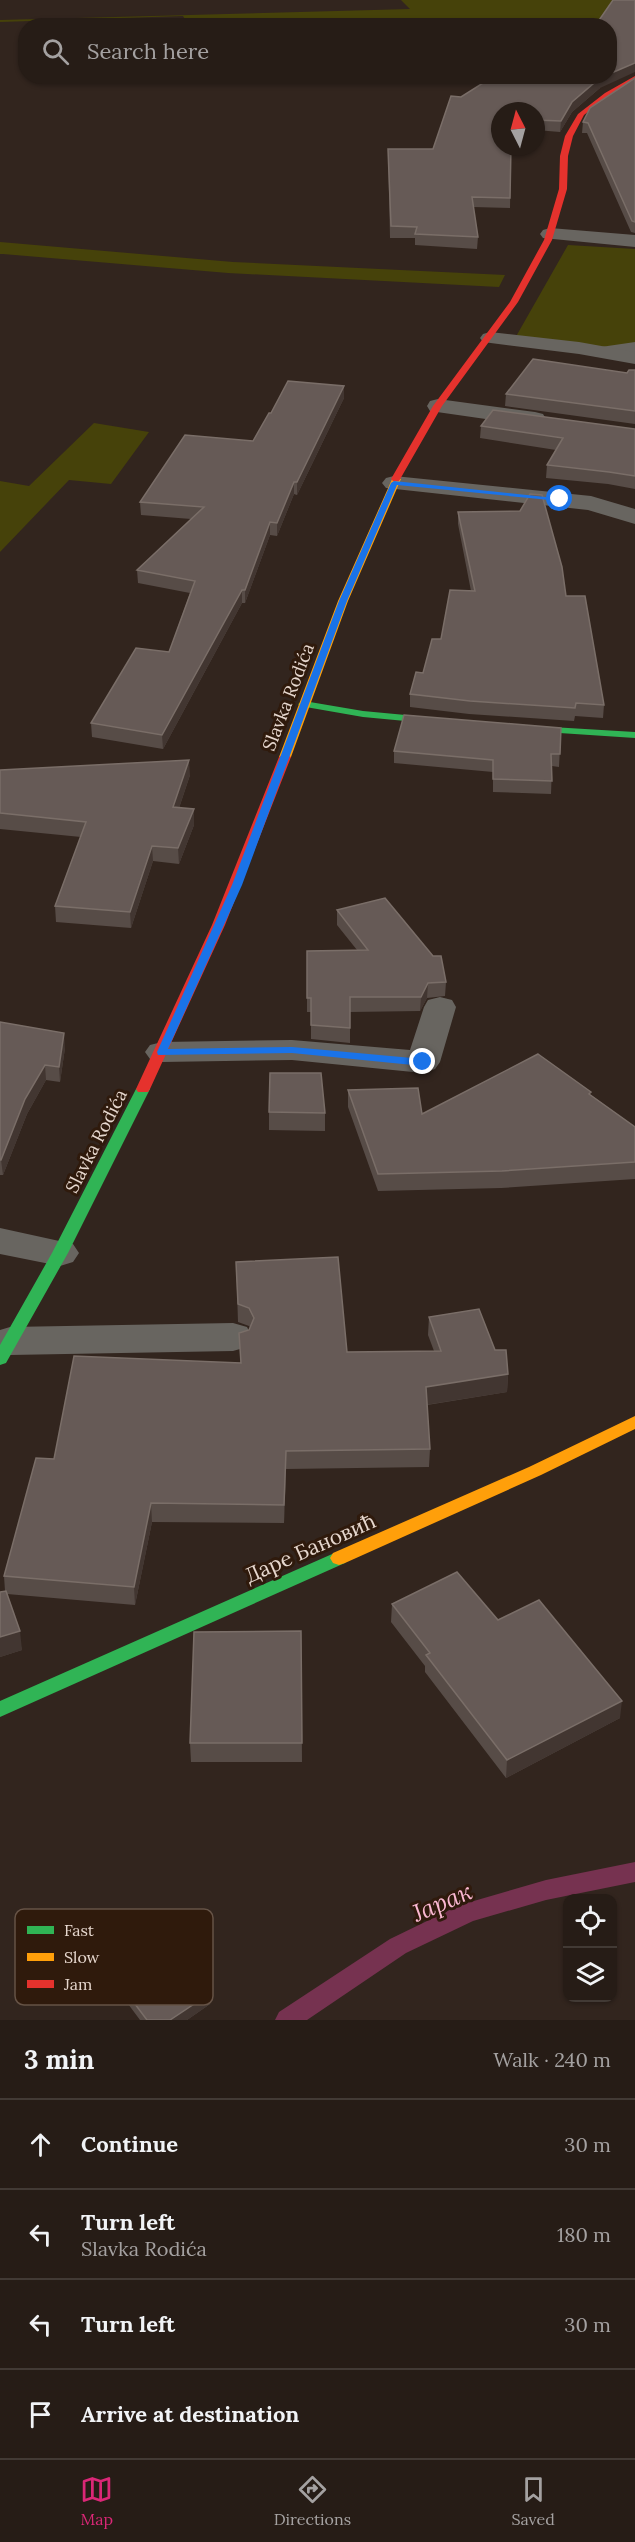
<!DOCTYPE html>
<html lang="en">
<head>
<meta charset="utf-8">
<style>
	body { margin:0; font-family:Lora,serif; background:#322923; color:#f1f3f6 }
	.controls { position:absolute; right:18px; bottom:18px; display:grid; overflow:hidden; border-radius:12px; box-shadow:0 2px 4px #0004 }
	.controls button { width:54px; height:54px; display:grid; place-items:center; padding:0; border:0; border-bottom:2px solid #423a35; background:#261c16; color:#f1f3f6; font:30px sans-serif }
	.compass { position:absolute; left:491px; top:102px; width:54px; height:54px; border-radius:50%; background:#261c16; box-shadow:0 2px 4px #0004; rotate:354deg }
	.stop { position:absolute; width:18px; height:18px; margin:-14px; border:4px solid #1a73e8; border-radius:50%; background:#fff }
	.stop.end { background:#1a73e8; border-color:#fff; box-shadow:0 2px 6px #0008 }
	.list { margin:0; padding:0; list-style:none }
	h2 { display:flex; justify-content:space-between; align-items:center; height:78px; margin:0; padding:0 24px; font-size:26px }
	h2 small { font-size:20px; font-weight:400; color:#a4a1a1 }
	.list li { display:grid; grid-template-columns:39px 1fr auto; gap:18px; align-items:center; box-sizing:border-box; height:90px; padding:0 24px; border-top:2px solid #423a35 }
	.list b { display:block; font-size:22px; white-space:nowrap }
	.list p { margin:0; font-size:20px; white-space:nowrap; color:#a4a1a1 }
	.list em { font-size:20px; font-style:normal; color:#a4a1a1 }
	.icon { flex:none; width:33px; height:33px; fill:none; stroke:currentColor; stroke-width:2; stroke-linecap:round; stroke-linejoin:round }
	.map { position:relative; flex:none; width:635px; height:2020px; overflow:hidden }
	.search { position:absolute; background:#261c16; box-shadow:0 2px 4px #0004; left:18px; right:18px; top:18px; height:66px; display:flex; align-items:center; gap:15px; box-sizing:border-box; padding:0 21px; border-radius:24px; color:#a4a1a1; font-size:22px }
	.sheet { height:438px; background:#261c16 }
	nav { display:flex; justify-content:space-around; align-items:center; box-sizing:border-box; height:84px; border-top:2px solid #423a35; background:#261c16; font-size:16px; color:#a4a1a1 }
	nav a { display:grid; justify-items:center; gap:3px }
	nav .on { color:#db2777 }
	.map>svg:first-child { display:block }
	.green { fill:#46420a }
	.lines { fill:none; stroke-linecap:round; stroke-linejoin:round }
	.stream { fill:#763250; fill-rule:evenodd }
	.lane { fill:#686560; fill-rule:evenodd }
	.street { fill:#686560; fill-rule:evenodd }
	.fast { fill:#30b455; fill-rule:evenodd }
	.slow { fill:#ff9f0a; fill-rule:evenodd }
	.jam { fill:#e5322d; fill-rule:evenodd }
	.wall { fill:#574c47 }
	.shaded-wall { fill:#423631 }
	.building { fill:#665a56; stroke:#7a6e68; stroke-width:1.5 }
	.route { fill:#1a73e8 }
	.labels { text-anchor:middle; dominant-baseline:central; stroke-width:6; stroke-linejoin:round; paint-order:stroke }
	.street-label { font-size:18px; fill:#e6d7ce; stroke:#2f1a0c }
	.near-street-label { font-size:21px; fill:#e6d7ce; stroke:#2f1a0c }
	.near-water-label { font-size:24px; font-style:italic; fill:#fbb8d2; stroke:#2f1a0c }
	.key { fill:#2f1a0c; stroke:#665346; stroke-width:1.5 }
	.key-label { font-size:16px; fill:#e6d7ce }
</style>
</head>
<body>
<div class="map">
<svg width="635" height="2020" viewBox="0 0 635 2020">
	<rect width="100%" height="100%" fill="#32251e"/>
	<!-- green -->
	<path class="green" d="M401,0H635V45L610,26H189L183,16L0,22V20L410,9Z
		M255,77H523L520,82L432,84Z
		M0,242L233,262L505,275L499,287L228,273L3,254H0Z
		M568,245L635,249V355L514,340Z
		M94,423L149,432L111,484L69,480L0,552V481L29,486Z"/>
	<g class="lines">
		<!-- stream -->
		<path class="stream" d="M635,1862V1882L546,1900L473,1921L406,1953L307,2020H275L279,2012L390,1939L460,1905L546,1880Z"/>
		<!-- lane -->
		<path class="lane" d="M635,342V352L600,357L594,356L591,352L594,348Z"/>
		<!-- street -->
		<path class="street" d="M550,228L635,235V247L543,238L540,234L543,230Z
			M490,332L579,342L635,352V364L579,354L483,342L480,338L483,334Z
			M438,399L535,412L543,414L546,419L543,424L535,426L430,411L427,406L430,401Z
			M394,476L591,496L635,509V524L588,510L386,488L382,483L386,478Z
			M440,997L452,1000L456,1007L440,1062L435,1069L423,1073L292,1060L162,1062L150,1059L145,1052L150,1045L162,1042L292,1040L410,1050L424,1007L428,1000Z
			M0,1228L73,1244L79,1253L73,1262L60,1266L0,1254Z
			M233,1323L247,1327L252,1337L247,1347L233,1351L10,1355L0,1352V1330L10,1327Z"/>
		<!-- fast -->
		<path class="fast" d="M304,701L363,711L448,719L454,722L448,725L363,717L300,706L298,704Z
			M518,725L635,732V738L514,730V726Z
			M143,1085L150,1089L68,1253L6,1363L0,1365V1345L52,1253L136,1089Z
			M339,1551L345,1553L348,1558L345,1563L0,1717V1701Z"/>
		<!-- slow -->
		<path class="slow" d="M393,477L401,479L348,601L291,757L289,759H281L279,757L338,601Z
			M635,1416V1429L541,1475L345,1563L339,1565L333,1563L330,1558L333,1553L529,1467Z"/>
		<!-- jam -->
		<path class="jam" d="M635,76V81L609,95L584,115L573,136L568,156L567,189L552,240L518,302L442,406L399,481H393L391,479L433,406L510,302L544,240L559,189L560,156L565,136L578,114L605,93Z
			M285,754L291,757L225,925L150,1089L148,1092H138L136,1089L212,925L279,757Z"/>
	</g>
	<!-- wall -->
	<path class="wall" d="M635,78V233L631,232L587,133H582L583,122Z
		M600,88L572,112L560,132L536,130V111H500L511,147L510,208L473,207L478,237L477,249L415,245V238H390L388,149H433L461,97Z
		M635,370V424L505,406L506,394L627,373Z
		M344,386V398L297,495L294,494L277,536L270,535L245,603H242L163,749L92,737L91,723L169,652L190,593L138,583L137,570L191,519L141,515L140,502L253,441L271,413Z
		M481,426L635,429V489L608,484L546,478L547,465L556,450L480,438Z
		M458,512L566,596L604,705L603,718L575,716L574,721L469,714L410,707V694L423,673L441,639L471,591L458,524Z
		M561,728L559,767L552,766L551,794L493,792V772L394,763V751Z
		M0,770L190,775L179,808L194,809V825L179,864L153,861L131,928L56,922L55,906L81,837L0,829Z
		M337,910L446,982L445,996L427,998L420,1011L350,1012V1043L311,1039V1012H307V951L357,950L337,925Z
		M0,1022L65,1048L60,1082L46,1080L27,1114L3,1175H0Z
		M348,1090L422,1114L591,1095L635,1127V1179L501,1188L378,1191L348,1107Z
		M269,1112L325,1113V1131L269,1130Z
		M236,1262L347,1352L434,1351L428,1335L429,1317L495,1350L508,1374L507,1392L427,1405L430,1449L429,1467L286,1469L284,1523L152,1522L135,1605L7,1594L22,1650L0,1657V1592L5,1591L4,1576L54,1459L240,1363L250,1327L249,1326L238,1322Z
		M392,1604L498,1620L620,1718L506,1778L425,1672V1666L391,1622Z
		M301,1631L302,1762H191L190,1743Z
		M98,1955L210,2004L187,2020H140L99,1965Z"/>
	<!-- shaded-wall -->
	<path class="shaded-wall" d="M635,63V72L600,88L572,112L560,132L561,121L572,102L600,78L604,76H609V74Z
		M344,386V398L297,495V482Z
		M294,482V494L277,536V523Z
		M270,522V535L245,603V590Z
		M242,590V603L163,749L162,735Z
		M189,760L190,775L174,823L173,807Z
		M194,809V825L179,864L178,848Z
		M152,846L153,861L131,928L130,912Z
		M428,983L427,998L420,1011L421,997Z
		M64,1033L65,1048L60,1082L59,1067Z
		M45,1065L46,1080L27,1114L3,1175L1,1160L25,1099Z
		M508,1374L507,1392L425,1405L426,1387Z
		M286,1451V1469L284,1523V1505Z
		M151,1503L152,1522L135,1605L134,1587Z
		M20,1631L22,1650L0,1657V1637Z
		M622,1701L620,1718L506,1778L507,1760Z
		M209,1994L210,2004L187,2020H170Z"/>
	<!-- building -->
	<path class="building" d="M613,0H635V63L609,74V26H595Z
		M494,76H604L600,78L572,102L561,121L536,120V111H500V147H511L510,198L472,197L478,237L415,234L417,227L391,226L388,149H433L451,96L461,97Z
		M635,78V222L632,221L588,123L583,122L590,108Z
		M533,359L627,373L629,370H635V411L506,394Z
		M288,381L344,386L297,482H294L277,523L270,522L245,590H242L162,735L91,723L136,648L169,652L195,581L137,570L204,507L140,502L185,435L253,441L269,413H271Z
		M493,410L635,429V476L609,472L547,465L563,438L481,426Z
		M530,494L542,495L562,567L566,596H585L604,705L576,703L575,708L470,701L410,694L416,672L423,673L432,639H441L450,590L475,591L458,512L520,511Z
		M404,715L561,728L560,754H551L552,781L493,779V760L394,751Z
		M189,760L173,807L194,809L178,848L152,846L130,912L55,906L86,822L0,813V770Z
		M385,898L433,956H441L446,982L428,983L421,997H350V1028L311,1025V998H307V951L368,950L337,910Z
		M0,1022L64,1033L59,1067L45,1065L25,1099L1,1160H0Z
		M538,1054L591,1092L589,1094L635,1127V1162L502,1171L378,1174L348,1090L418,1088L422,1114Z
		M270,1073H321L325,1113L269,1112Z
		M338,1257L347,1352L441,1351L429,1317L479,1309L495,1350H506L508,1374L426,1387L430,1449L286,1451L284,1505L151,1503L134,1587L4,1576L36,1458L54,1459L74,1356L241,1363L239,1333L249,1330L254,1318L249,1308L238,1304L236,1262Z
		M457,1572L498,1620L539,1600L622,1701L507,1760L426,1655L430,1653L392,1604Z
		M6,1591L20,1631L0,1637V1592Z
		M301,1631L302,1743H190L194,1632Z
		M152,1920L209,1994L170,2020H147L98,1955Z"/>
	<!-- route -->
	<path class="route" d="M394,481L564,499L560,501L397,485L347,601L242,885L168,1049L292,1047L423,1059L428,1062L423,1066L292,1053L158,1055L157,1052L232,885L339,601L391,483Z"/>
	<g class="labels">
		<!-- street labels -->
		<g class="street-label">
			<text transform="translate(288 697) rotate(-69)">Slavka Rodića</text>
			<text transform="translate(96 1141) rotate(-63)">Slavka Rodića</text>
		</g>
		<!-- near-street labels -->
		<g class="near-street-label">
			<text transform="translate(310 1548) rotate(-24)">Даре Бановић</text>
		</g>
		<!-- near-water labels -->
		<g class="near-water-label">
			<text transform="translate(442 1902) rotate(-23)">Јарак</text>
		</g>
	</g>
	<!-- legend -->
	<rect x="15" y="1909" width="198" height="96" rx="9" class="key"/>
	<rect x="27" y="1926" width="27" height="8" fill="#30b455"/>
	<rect x="27" y="1953" width="27" height="8" fill="#ff9f0a"/>
	<rect x="27" y="1980" width="27" height="8" fill="#e5322d"/>
	<g class="key-label">
		<text x="64" y="1936">Fast</text>
		<text x="64" y="1963">Slow</text>
		<text x="64" y="1990">Jam</text>
	</g>
</svg>
<div class="controls">
<button><svg class="icon" aria-label="locate" viewBox="0 0 24 24"><circle cx="12" cy="12" r="6"/><path d="M12 2v4M12 18v4M2 12h4M18 12h4"/></svg></button>
<button><svg class="icon" aria-label="layers" viewBox="0 0 24 24"><path d="M12 4l9 5-9 5-9-5zM3 14l9 5 9-5"/></svg></button>
</div>
<svg class="compass" viewBox="-18 -18 36 36"><path d="M0-13l5 13h-10z" fill="#e53935"/><path d="M0 13l5-13h-10z" fill="#a4a1a1"/></svg>
<div class="stop" style="left:560px;top:499px"></div>
<div class="stop end" style="left:423px;top:1062px"></div>
<div class="search"><svg class="icon" aria-label="search" viewBox="0 0 24 24"><circle cx="10" cy="10" r="6"/><path d="M15 15l6 6"/></svg>Search here</div>
</div>
<section class="sheet">
<h2>3 min<small>Walk · 240 m</small></h2>
<ul class="list">
<li><svg class="icon" aria-label="ahead" viewBox="0 0 24 24"><path d="M12 20V5M6 11l6-6 6 6"/></svg><div><b>Continue</b></div><em>30 m</em></li>
<li><svg class="icon" aria-label="left" viewBox="0 0 24 24"><path d="M17 20v-9H6M10 6l-5 5 5 5"/></svg><div><b>Turn left</b><p>Slavka Rodića</p></div><em>180 m</em></li>
<li><svg class="icon" aria-label="left" viewBox="0 0 24 24"><path d="M17 20v-9H6M10 6l-5 5 5 5"/></svg><div><b>Turn left</b></div><em>30 m</em></li>
<li><svg class="icon" aria-label="arrive" viewBox="0 0 24 24"><path d="M6 21V4h12l-3 4 3 4H6"/></svg><div><b>Arrive at destination</b></div></li>
</ul>
</section>
<nav>
<a class="on"><svg class="icon" aria-label="map" viewBox="0 0 24 24"><path d="M3 6l6-2 6 2 6-2v14l-6 2-6-2-6 2zM9 4v14M15 6v14"/></svg>Map</a>
<a><svg class="icon" aria-label="directions" viewBox="0 0 24 24"><path d="M12 3l9 9-9 9-9-9zM9 14v-3h6M13 9l2 2-2 2"/></svg>Directions</a>
<a><svg class="icon" aria-label="saved" viewBox="0 0 24 24"><path d="M7 4h10v16l-5-4-5 4z"/></svg>Saved</a>
</nav>
</body>
</html>
